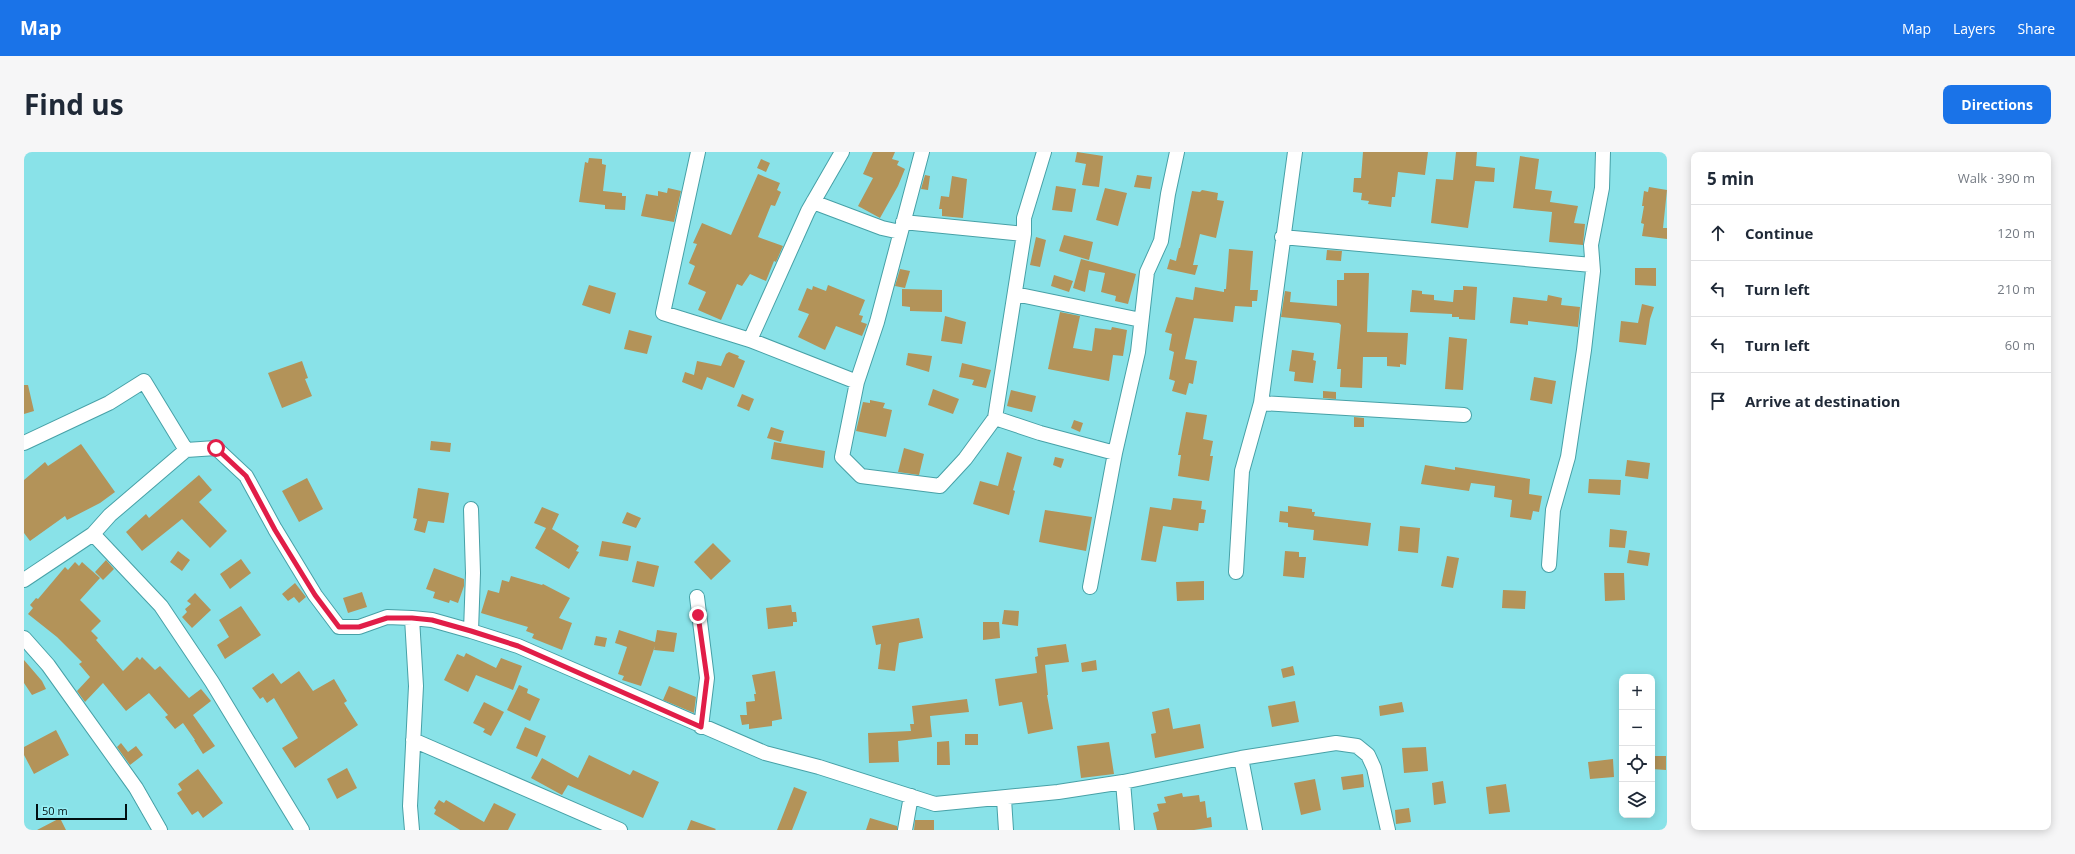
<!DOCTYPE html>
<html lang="en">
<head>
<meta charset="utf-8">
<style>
	body { margin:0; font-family:"Open Sans",sans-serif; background:#f6f6f7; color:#1f2937 }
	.controls { position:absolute; right:12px; bottom:12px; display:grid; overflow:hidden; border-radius:8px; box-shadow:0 2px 10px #0003 }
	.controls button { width:36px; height:36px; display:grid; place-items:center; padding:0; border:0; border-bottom:1px solid #e0e1e3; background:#fff; color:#1f2937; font:20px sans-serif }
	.scale { position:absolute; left:12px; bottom:10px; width:91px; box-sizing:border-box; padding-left:4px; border:2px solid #000f11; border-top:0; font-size:11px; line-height:14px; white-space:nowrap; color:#000f11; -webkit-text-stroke:3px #97eff5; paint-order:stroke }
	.stop { position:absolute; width:12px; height:12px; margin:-9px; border:3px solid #e11d48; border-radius:50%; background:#fff }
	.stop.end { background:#e11d48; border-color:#fff; box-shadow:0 1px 4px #0008 }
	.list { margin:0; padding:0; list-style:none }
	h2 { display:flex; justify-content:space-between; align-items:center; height:52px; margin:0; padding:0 16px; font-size:17px }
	h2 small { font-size:13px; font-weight:400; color:#747a83 }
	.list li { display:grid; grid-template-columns:26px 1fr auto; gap:12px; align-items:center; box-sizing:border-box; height:56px; padding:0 16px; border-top:1px solid #e0e1e3 }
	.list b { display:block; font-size:15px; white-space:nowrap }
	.list em { font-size:13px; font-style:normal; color:#747a83 }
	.icon { flex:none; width:22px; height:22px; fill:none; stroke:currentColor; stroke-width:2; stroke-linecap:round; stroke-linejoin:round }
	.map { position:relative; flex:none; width:1643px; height:678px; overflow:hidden; border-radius:8px }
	header { display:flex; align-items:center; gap:24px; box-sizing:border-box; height:56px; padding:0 20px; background:#1a73e8; color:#fff }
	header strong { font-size:19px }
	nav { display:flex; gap:22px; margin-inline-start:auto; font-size:14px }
	.intro { display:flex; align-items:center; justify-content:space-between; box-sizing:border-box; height:96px; padding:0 24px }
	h1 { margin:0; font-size:28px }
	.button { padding:10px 18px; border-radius:8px; background:#1a73e8; color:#fff; font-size:14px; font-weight:700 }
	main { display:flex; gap:24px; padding:0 24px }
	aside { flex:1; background:#fff; border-radius:8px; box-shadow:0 2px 10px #0003 }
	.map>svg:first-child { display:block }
	.building { fill:#b39359 }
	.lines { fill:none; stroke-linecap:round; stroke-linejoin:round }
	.minor-casing { stroke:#47a1a7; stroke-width:16 }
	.minor { stroke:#fff; stroke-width:14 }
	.route { stroke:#e11d48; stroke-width:5 }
</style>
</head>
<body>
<header>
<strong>Map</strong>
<nav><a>Map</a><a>Layers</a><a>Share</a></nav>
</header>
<div class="intro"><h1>Find us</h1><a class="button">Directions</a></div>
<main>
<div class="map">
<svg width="1643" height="678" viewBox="0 0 1643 678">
	<rect width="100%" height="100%" fill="#89e2e8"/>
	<!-- building -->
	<path class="building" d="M849,0H871L868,7L875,9L873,13L881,17L874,34L856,66L834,54L849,26L839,22Z
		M1053,0L1079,4L1075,35L1058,33L1062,12L1051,10Z
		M1339,0H1404L1401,23L1374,20L1371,45H1368L1367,55L1344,52L1345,49L1337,48L1338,41L1329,40L1330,26H1337Z
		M1432,0H1453L1452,14L1471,16L1470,30L1451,29L1444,76L1407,71L1412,27L1429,28Z
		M1496,4L1515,7L1511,37L1528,39L1526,50L1554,54L1550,71L1561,72L1559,93L1525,90L1528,60L1489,56Z
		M565,6L578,7V12L582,13L579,39L598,41V44H602L601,58L581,57V53L555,50L561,10L564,11Z
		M737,7L746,11L742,20L733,16Z
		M734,22L756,31L753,38L757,40L751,54L747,53L734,85L759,94L752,110L750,109L742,129L726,122L718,134L713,132L697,168L674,158L682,140L664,132L671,114L665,111L673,92L669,91L678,71L707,83Z
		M901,23L906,24L904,38L897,37Z
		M1113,23L1128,25L1126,37L1110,35Z
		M928,24L943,27L939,66L918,64V57H915L917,44L925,45Z
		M1032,34L1052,37L1048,60L1028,58Z
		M1625,35L1643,38L1639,76H1643V87L1618,84L1620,72L1617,71L1620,54H1618L1620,39L1624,40Z
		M644,36L657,39L650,70L617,64L622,42L634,44V39L643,41Z
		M1081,36L1103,41L1094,74L1072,68Z
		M1178,38L1194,41L1193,48L1200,49L1192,86L1176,82L1169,113H1174L1171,123L1143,117L1146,107L1152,109L1155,96H1156L1168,39L1176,40Z
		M1040,83L1069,90L1065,108L1035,99Z
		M1012,85L1022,88L1016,115L1006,113Z
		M1205,97L1229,99L1226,138H1234L1233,149H1228V155L1211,154L1209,170L1170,166L1161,207L1173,209L1169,232L1165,231L1162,243L1148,239L1151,229L1145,227L1150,200L1145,198L1148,182L1141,180L1152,145L1169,148L1171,135L1200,140V137H1202Z
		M1303,98L1318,99L1317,109L1302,108Z
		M1057,107L1112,122L1104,152L1091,149L1092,144L1077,140L1081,121L1065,118L1061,140L1049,136Z
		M1611,116H1632V134L1611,133Z
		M876,117L886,119L881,136L871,134Z
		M1320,121H1345L1343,180L1384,181L1382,213L1376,212V215L1363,214V205H1339L1338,236L1316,235L1317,217H1313L1317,173L1315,171L1257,165L1261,139L1267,140L1266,150L1313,154V128H1320Z
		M1030,123L1049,129L1045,140L1027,134Z
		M565,133L592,141L586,162L558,153Z
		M804,133L841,148L835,163L839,164L837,170L843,172L838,184L812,174L801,198L774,185L785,162L774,158L783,136L788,138L789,134L802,139Z
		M1439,134L1453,135L1451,168L1435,167V165H1428V162L1386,160L1388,138L1398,139V142L1410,143V148L1429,150L1430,138H1439Z
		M878,137L918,138V160L886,159V155L878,154Z
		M1524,143L1538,146L1537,153L1556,155L1554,175L1504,169V173L1486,171L1489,145L1523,149Z
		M1618,152L1630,155L1626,167L1622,193L1595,190L1597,169L1614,171Z
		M1036,160L1056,164L1049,196L1068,199L1071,176L1087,178L1088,175L1103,178L1099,204L1089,203L1085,229L1024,217Z
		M921,164L942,170L938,192L917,189Z
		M605,178L628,184L623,202L600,197Z
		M1425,185L1443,187L1439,238L1421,237Z
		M1268,198L1290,201L1289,208L1292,209L1289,231L1270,229L1271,220L1265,219Z
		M705,200L715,204L714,206L721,209L710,236L683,225L678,238L658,230L661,220L670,223L673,209L697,214L702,202Z
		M884,201L908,204L905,220L882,213Z
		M278,209L284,226L281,227L288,244L258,256L244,221Z
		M938,211L967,218L962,236L948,233L950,228L935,225Z
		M1510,225L1532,229L1528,252L1506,248Z
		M0,233H4L10,259L0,262Z
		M909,237L935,247L929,262L904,253Z
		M987,238L1012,244L1008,260L983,254Z
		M1299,239L1312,240V247L1299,246Z
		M718,242L730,247L725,259L713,254Z
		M846,248L861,251L859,256L868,258L862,285L832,279L839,250L846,251Z
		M1162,260L1183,263L1179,287L1189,289L1186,304H1189L1185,329L1154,324L1157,303H1154Z
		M1330,265L1340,266V275H1330Z
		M1050,268L1059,271L1056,280L1047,276Z
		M747,275L760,279L757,290L743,286Z
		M407,289L427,291L426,300L406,298Z
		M750,290L801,299L799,316L747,307Z
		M57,292L91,340L76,351L43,368L41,364L6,389L0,381V328L21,310L24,314Z
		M880,296L900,302L895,323L874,320Z
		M983,300L998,305L989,338L991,339L985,363L949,352L956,329L974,334Z
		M1031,305L1040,307L1037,316L1029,313Z
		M1603,308L1626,311L1624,327L1601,324Z
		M1401,313L1431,318V315L1506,327L1505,342L1518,344L1515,360L1509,359L1507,368L1486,365L1488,348L1470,345L1471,334L1447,331L1445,339L1397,332Z
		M175,323L188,338L175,350L203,379L186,396L158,367L118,399L102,380L122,362L125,366Z
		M283,326L299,357L275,370L258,339Z
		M1565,327L1597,328L1596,343L1564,341Z
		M394,336L425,341L420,371L404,369L401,381L390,378L393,367L389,366Z
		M1149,346L1178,349L1177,357L1182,358L1180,371H1175L1174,379L1139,374L1132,410L1117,408L1126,355L1147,358Z
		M1264,354L1288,357V360H1291L1290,364L1347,371L1344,394L1289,388L1290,378L1264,375V371L1255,370L1256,359L1264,360Z
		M518,355L535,362L528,377L555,394L552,399L555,400L545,417L511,396L522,376L510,371Z
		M1021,358L1068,365L1062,399L1015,390Z
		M603,360L617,366L612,376L598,371Z
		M1376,374L1396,376L1394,401L1374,399Z
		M1586,377L1603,379L1601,396L1585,395Z
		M578,389L607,394L604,409L575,404Z
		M689,391L707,409L687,428L670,410Z
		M1605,398L1626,401L1624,414L1603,411Z
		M154,399L166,408L158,419L146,410Z
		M1261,399L1275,400V405H1282L1280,426L1259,424Z
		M1423,404L1435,406L1429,436L1417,434Z
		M217,407L227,421L206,437L196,422Z
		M82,408L90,417L79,428L71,420Z
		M613,409L635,414L630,435L608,430Z
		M51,410L55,414L58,410L76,426L56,448L77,469L67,479L74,486L72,488L99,519L113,505L116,508L118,505L131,518L136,514L165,546L177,537L187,549L169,563L191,594L179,602L170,588H171L159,571L151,577L141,565L144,563L125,541L102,559L79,531L61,550L53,539L66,525L55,512L58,510L33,485L4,462L9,456L6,453L12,446L14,447L41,415L44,418Z
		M410,416L440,427V434L434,451L426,448L425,451L409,446L411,440L402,437Z
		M1580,421H1600L1601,448L1581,449Z
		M487,424L518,433L519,432L546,446L535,466L548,471L538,498L508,486L510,482L502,479L504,475L457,461L464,438L475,441L478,428L485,430Z
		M1180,429V448L1153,449L1152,430Z
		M271,431L282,445L275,451L270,445L264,449L258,442Z
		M1479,438L1502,439L1501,457L1478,456Z
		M338,440L343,455L324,461L319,446Z
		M171,441L187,458L168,476L158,465L163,460L161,457L167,452L163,449Z
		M767,453L768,460H772L773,470H769V474L744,477L742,456Z
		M217,454L237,483L201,507L193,493L205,485L195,468Z
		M980,458L995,459L994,474L978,472Z
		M895,466L899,486L875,491L871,519L854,517L857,492L852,493L848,474Z
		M959,470H975L976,486L959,488Z
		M595,478L631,490L633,478L653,481L650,500L630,498L631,494L617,534L598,528L600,524L594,522L603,495L591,491Z
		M572,484L583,486L581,495L570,493Z
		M1042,492L1045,510L1021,513L1024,543H1023L1029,577L1004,582L998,550L975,554L971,527L1013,521L1011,505L1014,504L1013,496Z
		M442,501L472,516L477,506L498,514L489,538L452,523L444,540L420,528L433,502L440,505Z
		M0,508L18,529L22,537L8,543L0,531Z
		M1072,508L1073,518L1058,520L1057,511Z
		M1269,514L1271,523L1259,526L1257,517Z
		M275,519L289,539L310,527L323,549L320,551L334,573L271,616L258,596L274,586L250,546L243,551L239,545L236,547L228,536L249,521L257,532Z
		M751,519L758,567L748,569V574L725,577V572L718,573L716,563H723L722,550L731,549L730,542H732L728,523Z
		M495,533L504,537L503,541L516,547L506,569L483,558Z
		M645,534L672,545L670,561L639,548Z
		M943,547L945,560L906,564L908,585L874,589L875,610L845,611L844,581L887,579L886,572H890L888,554Z
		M1271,549L1275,570L1248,575L1244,554Z
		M460,550L480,560L467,584L459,580L461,577L449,571Z
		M1378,550L1380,560L1356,564L1355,554Z
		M1145,556L1149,577L1176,572L1180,596L1131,606L1127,582L1132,581L1128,560Z
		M501,575L522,584L513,605L492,596Z
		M32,578L45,603L10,622L0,603V595Z
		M941,582H954V593H941Z
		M925,589L926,613H913V590Z
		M1085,590L1090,622L1057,626L1053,594Z
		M97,591L104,600L112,594L119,603L106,613L93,595Z
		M1402,595L1404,619L1380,621L1378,596Z
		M565,603L606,623L609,618L635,630L619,666L544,633L538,643L507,626L518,606L554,626Z
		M1628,604H1642V618L1628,617Z
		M1589,607L1590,625L1566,627L1564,610Z
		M323,616L333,636L313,647L303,627Z
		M174,617L199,651L179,666L174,659L168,663L153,641L158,638L154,632Z
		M1339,622L1340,635L1319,638L1317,625Z
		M1291,627L1297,658L1277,663L1270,631Z
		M1419,629L1422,651L1410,653L1408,631Z
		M1482,632L1486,660L1465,662L1462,635Z
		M770,635L783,640L768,678H753Z
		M1158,641L1159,645L1175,643L1176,650L1181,649L1183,666L1187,665L1188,675L1170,678H1133L1129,661L1135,659L1133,652L1142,651L1140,645Z
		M415,648L420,651L422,648L460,670L470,651L492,662L484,678H436L410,662L412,658L410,656Z
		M1385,656L1387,670L1372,672L1371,658Z
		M36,666L42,678H13Z
		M846,666L873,674V678H842Z
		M667,668L692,677L691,678H663Z
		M891,668H910V678H890Z"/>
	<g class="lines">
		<defs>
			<path id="minor" d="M674,0L639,161L726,188L833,230
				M898,0L853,170L833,230L818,305L837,324L916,334L941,307L971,266
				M789,50L858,76L876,80
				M879,70L1000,82V66L1020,0
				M1000,82L971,266L1016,281L1091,301
				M1258,85L1568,113
				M991,142L1117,168
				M726,188L784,59L818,0
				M1237,251L1440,263
				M0,291L85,251L120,229L162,298
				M69,382L137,454L188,530L278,678
				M1525,413L1529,358L1544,305L1560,198L1569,119L1567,93L1578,36L1579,0
				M1212,420L1218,319L1237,251L1271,0
				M0,428L69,382L86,363L162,298L192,296L222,324L251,377L291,443L315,475H335L363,465L388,466L408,468L447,479L494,494L741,601L795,615L911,652L1034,640L1099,630L1217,606L1312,591L1333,594L1344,603L1350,616L1364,678
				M1066,435L1091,301L1114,200L1123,120L1137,89L1144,42L1153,0
				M673,445L683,526L677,575
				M447,479L449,421L447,357
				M0,486L24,513L112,636L136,678
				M389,588L596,678
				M1217,606L1231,678
				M1099,630L1103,678
				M980,647L982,678
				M388,678L386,654L392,534L388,466
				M881,678L887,644"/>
		</defs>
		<!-- minor casing -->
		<use href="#minor" class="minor-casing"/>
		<!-- minor -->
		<use href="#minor" class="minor"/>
	</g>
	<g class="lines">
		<!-- route -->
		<path class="route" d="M192,296L222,324L251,378L291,443L315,475H335L363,466H388L408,468L447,479L494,494L677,575L683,526L674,463"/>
	</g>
</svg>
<div class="controls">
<button>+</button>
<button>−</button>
<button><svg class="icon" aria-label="locate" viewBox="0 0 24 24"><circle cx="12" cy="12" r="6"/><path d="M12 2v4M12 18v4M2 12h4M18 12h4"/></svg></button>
<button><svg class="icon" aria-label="layers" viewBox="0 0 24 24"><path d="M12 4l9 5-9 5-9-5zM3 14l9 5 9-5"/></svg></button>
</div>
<div class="scale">50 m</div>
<div class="stop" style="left:192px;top:296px"></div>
<div class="stop end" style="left:674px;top:463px"></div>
</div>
<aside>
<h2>5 min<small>Walk · 390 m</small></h2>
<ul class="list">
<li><svg class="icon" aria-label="ahead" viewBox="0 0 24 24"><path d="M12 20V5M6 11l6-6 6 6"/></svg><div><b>Continue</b></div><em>120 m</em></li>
<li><svg class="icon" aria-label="left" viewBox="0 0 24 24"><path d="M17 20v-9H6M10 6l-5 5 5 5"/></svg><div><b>Turn left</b></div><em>210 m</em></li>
<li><svg class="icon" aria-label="left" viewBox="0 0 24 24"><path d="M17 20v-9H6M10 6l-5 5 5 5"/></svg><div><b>Turn left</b></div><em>60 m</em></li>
<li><svg class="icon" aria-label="arrive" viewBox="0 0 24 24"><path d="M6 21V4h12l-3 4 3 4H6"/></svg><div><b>Arrive at destination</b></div></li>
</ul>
</aside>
</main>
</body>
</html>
